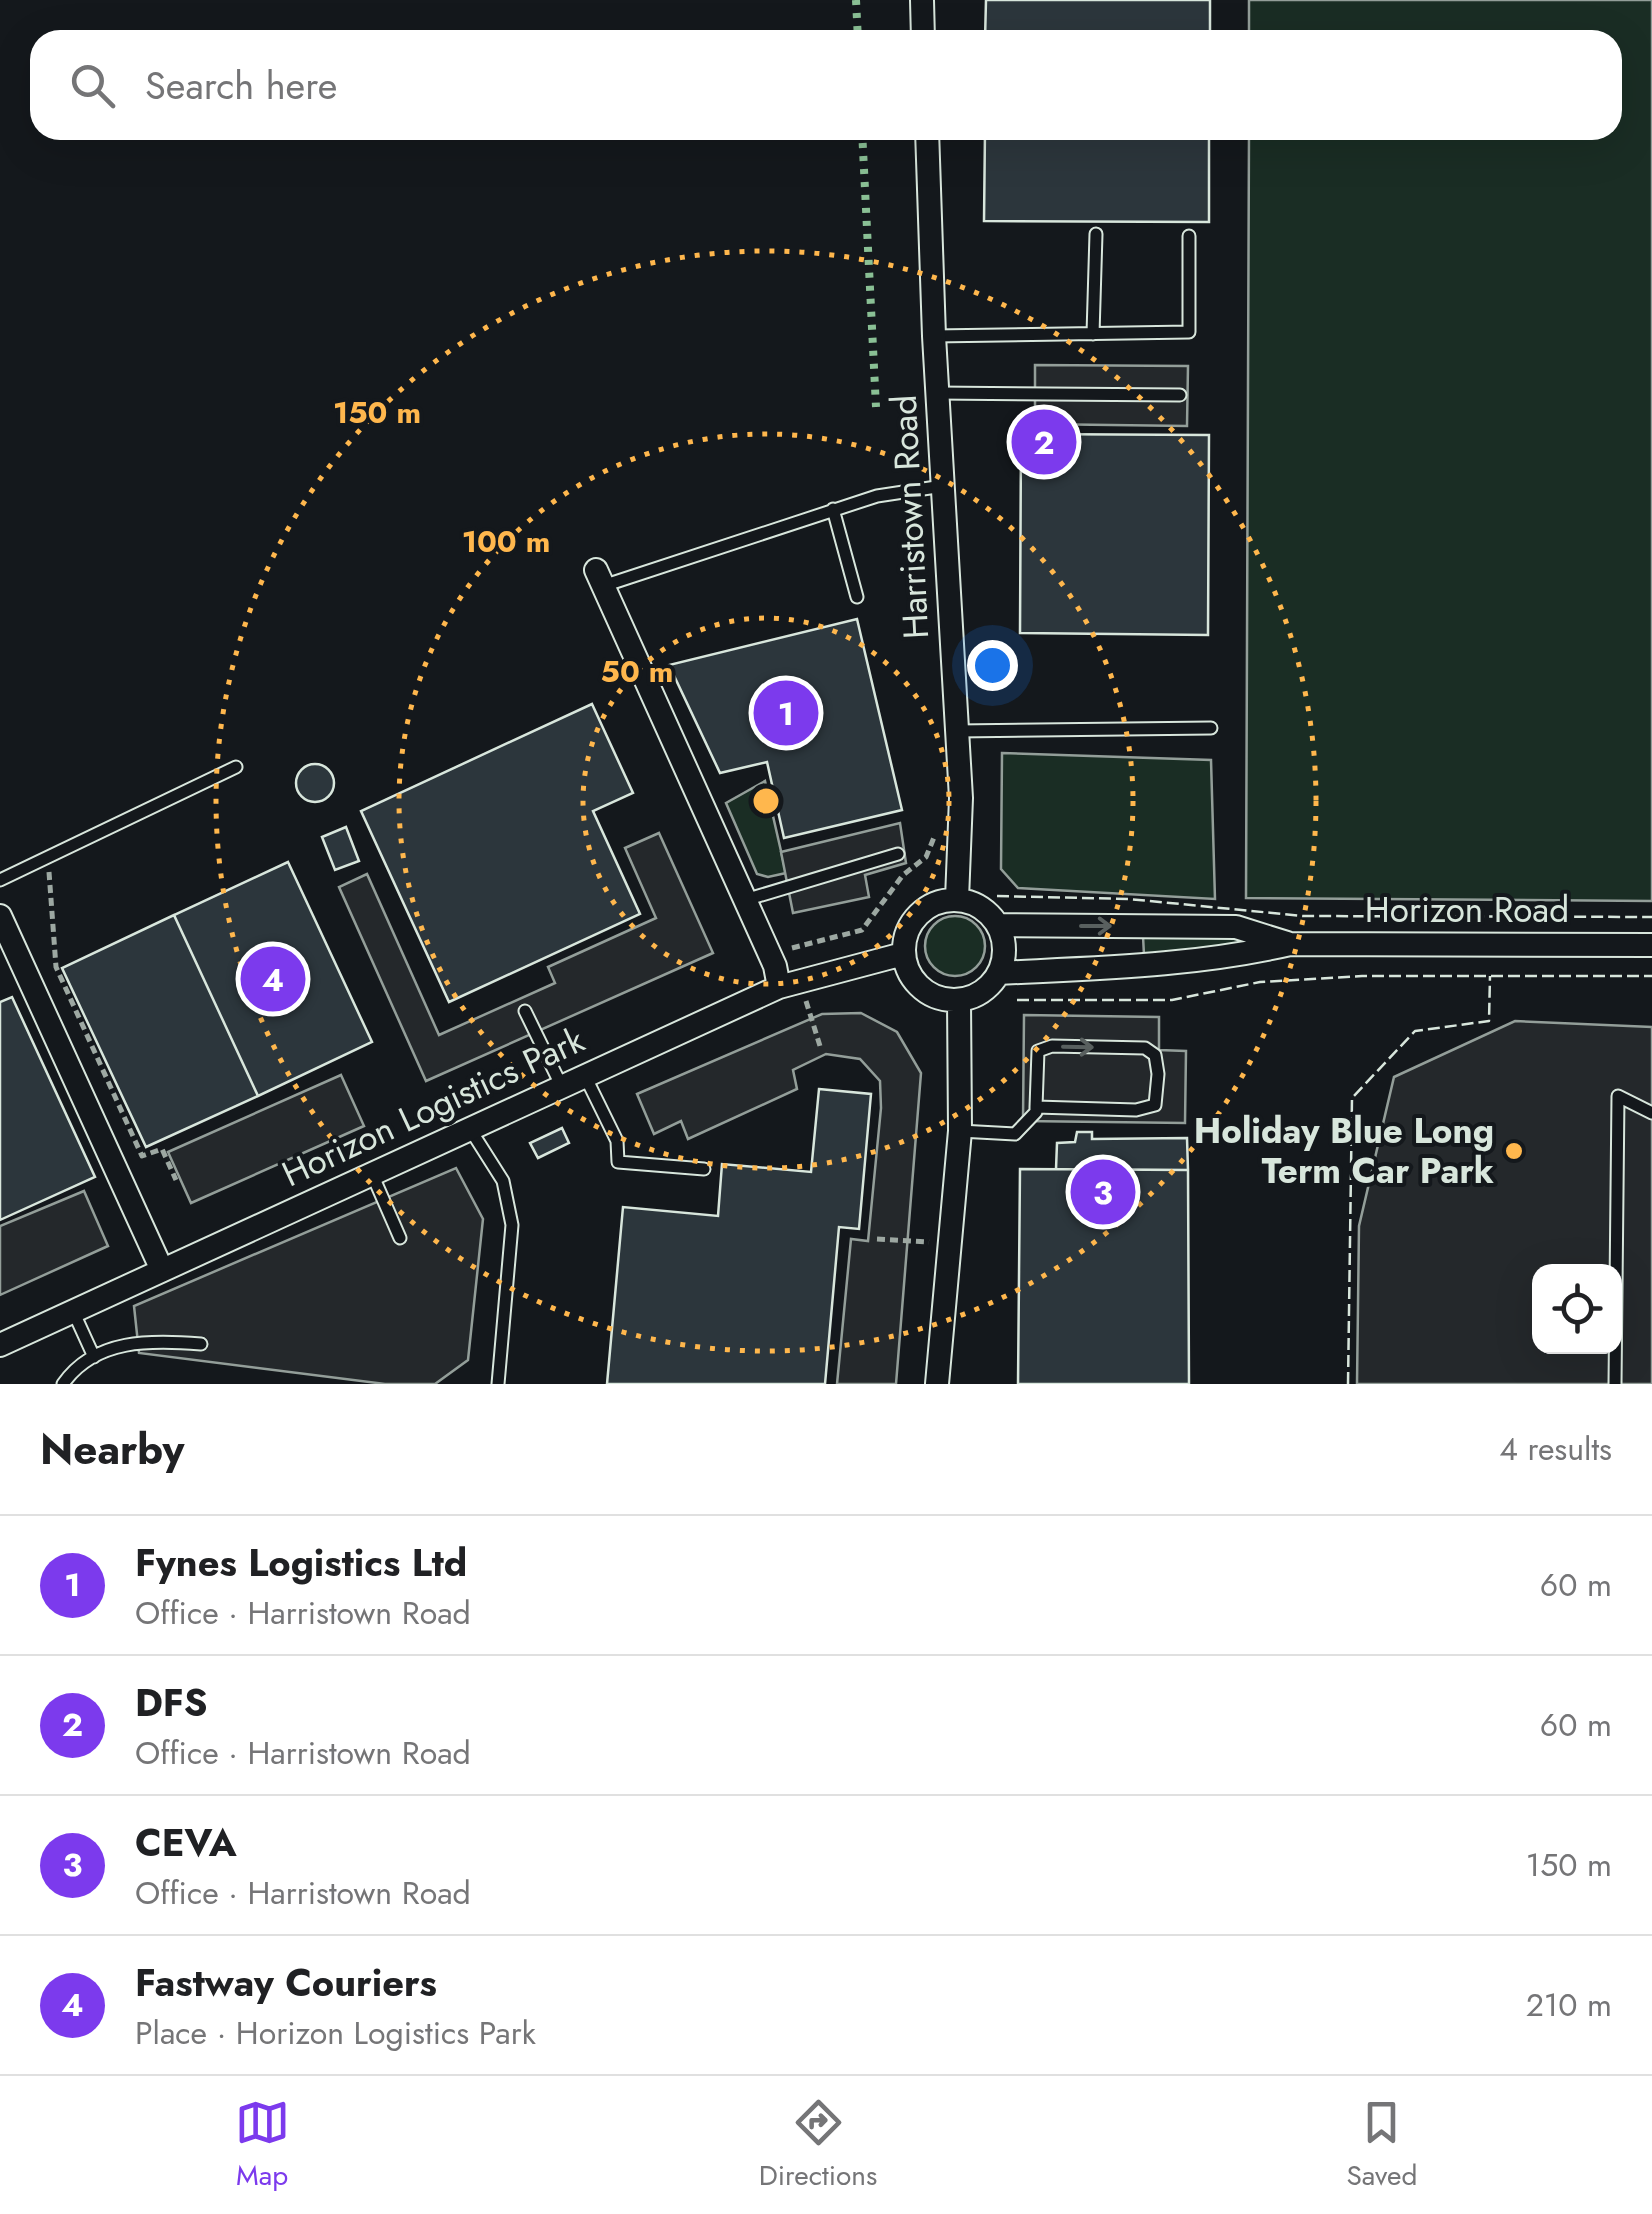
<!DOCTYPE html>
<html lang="en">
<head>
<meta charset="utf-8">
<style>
	body { margin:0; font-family:Jost,sans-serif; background:#f2f2f2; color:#202124 }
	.controls { position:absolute; right:30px; bottom:30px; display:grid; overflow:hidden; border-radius:20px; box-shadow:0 10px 40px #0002 }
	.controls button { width:90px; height:90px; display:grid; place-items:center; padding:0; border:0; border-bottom:2px solid #e0e0e0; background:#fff; color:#202124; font:50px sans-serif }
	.you { position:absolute; left:992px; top:665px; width:35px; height:35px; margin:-25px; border:8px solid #fff; border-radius:50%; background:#1a73e8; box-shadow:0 0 0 15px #1a73e833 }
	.badge { display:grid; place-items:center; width:65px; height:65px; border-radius:50%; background:#7c3aed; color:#fff; font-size:32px; font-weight:700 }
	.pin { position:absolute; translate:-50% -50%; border:5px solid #fff; box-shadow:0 2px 10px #0006 }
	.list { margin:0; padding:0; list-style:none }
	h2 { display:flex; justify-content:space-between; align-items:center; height:130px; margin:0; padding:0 40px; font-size:42px }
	h2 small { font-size:32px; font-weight:400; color:#757577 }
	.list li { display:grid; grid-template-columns:65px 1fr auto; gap:30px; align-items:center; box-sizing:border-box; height:140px; padding:0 40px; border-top:2px solid #e0e0e0 }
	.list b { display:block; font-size:38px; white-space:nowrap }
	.list p { margin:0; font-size:32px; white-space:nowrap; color:#757577 }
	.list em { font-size:32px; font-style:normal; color:#757577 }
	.icon { flex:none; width:55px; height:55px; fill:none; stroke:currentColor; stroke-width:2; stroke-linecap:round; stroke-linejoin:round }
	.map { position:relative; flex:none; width:1652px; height:1384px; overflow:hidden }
	.search { position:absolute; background:#fff; box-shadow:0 10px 40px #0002; left:30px; right:30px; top:30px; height:110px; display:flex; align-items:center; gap:25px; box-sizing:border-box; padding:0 35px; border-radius:30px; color:#757577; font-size:38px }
	.sheet { height:690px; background:#fff }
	nav { display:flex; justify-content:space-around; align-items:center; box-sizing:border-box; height:140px; border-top:2px solid #e0e0e0; background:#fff; font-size:28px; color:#757577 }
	nav a { display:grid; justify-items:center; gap:5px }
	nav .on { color:#7c3aed }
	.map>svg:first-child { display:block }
	.green { fill:#1a2d24; stroke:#939e99; stroke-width:2.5 }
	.parking { fill:#24282b; stroke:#939e99; stroke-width:2.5; fill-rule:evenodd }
	.building { fill:#2c363c; stroke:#d8e6dc; stroke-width:2.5 }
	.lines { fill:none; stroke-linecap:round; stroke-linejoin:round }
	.service-casing { stroke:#d8e6dc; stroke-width:15 }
	.minor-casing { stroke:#d8e6dc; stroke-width:26 }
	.path { stroke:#9da8a2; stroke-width:5; stroke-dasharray:8 5; stroke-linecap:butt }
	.service { stroke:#14181c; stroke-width:11 }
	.minor { stroke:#14181c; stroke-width:22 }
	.hedge { stroke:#8ac095; stroke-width:8; stroke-dasharray:5 8; stroke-linecap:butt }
	.fence { stroke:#d8e6dc; stroke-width:2.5; stroke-dasharray:12 5; stroke-linecap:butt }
	.oneway { stroke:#59605f }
	.ring { fill:none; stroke:#ffb74d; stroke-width:5; stroke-dasharray:5 10 }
	.poi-dot { fill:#ffb74d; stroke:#14181c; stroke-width:4 }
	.labels { text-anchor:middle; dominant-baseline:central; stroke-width:8; stroke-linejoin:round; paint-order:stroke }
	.street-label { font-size:35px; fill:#d8e6dc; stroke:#14181c }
	.poi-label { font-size:35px; font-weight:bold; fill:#d8e6dc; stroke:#14181c; text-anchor:end }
	.centre { fill:#ffb74d; stroke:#14181c; stroke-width:5 }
	.ring-label { font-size:30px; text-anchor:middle; font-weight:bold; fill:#ffb74d; stroke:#14181c; stroke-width:8; stroke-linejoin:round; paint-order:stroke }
</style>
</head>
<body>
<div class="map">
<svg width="1652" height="1384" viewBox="0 0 1652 1384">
	<rect width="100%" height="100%" fill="#14181c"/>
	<!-- green -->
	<path class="green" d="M1249,0H1652V901L1246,898L1249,130H1612V40H1249Z
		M1002,753L1211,760L1215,899L1018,888L1001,869Z
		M765,781L786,873L768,877L757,874L726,803Z
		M925 946a30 30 0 1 1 60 0a30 30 0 1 1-60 0Z
		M1143,936H1231L1272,945L1144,955Z"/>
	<!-- parking -->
	<path class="parking" d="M1035,365L1188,366L1187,426L1035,424Z
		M900,823L906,863L865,875L869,897L793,913L781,852Z
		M659,833L713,953L426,1081L339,887L367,874L439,1035L555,983L548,967L656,918L625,848Z
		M861,1013L897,1032L921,1073L896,1384H837L851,1239L868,1241L881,1108L880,1081L860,1059L826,1054L793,1070L797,1089L688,1139L681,1121L654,1134L637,1094L822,1014Z
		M1024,1015L1159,1017V1050L1186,1051L1185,1123L1023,1121Z
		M1515,1021L1652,1027V1384H1357L1359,1226L1394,1077ZM1540,1272H1614V1346H1540Z
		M341,1075L364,1126L191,1203L168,1152Z
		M456,1168L483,1219L468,1360L435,1384H385L139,1353L134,1306Z
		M84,1191L108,1246L0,1295V1226Z"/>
	<!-- building -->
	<path class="building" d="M986,0H1210V40H985Z
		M985,130H1209V222L984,221Z
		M1021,434L1209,435L1208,635L1020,633Z
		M857,619L902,810L784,838L767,762L720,773L669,665Z
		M592,704L633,793L593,811L640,914L449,1002L361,811Z
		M296 783a19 19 0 1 1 38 0a19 19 0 1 1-38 0Z
		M346,827L359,861L335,870L322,837Z
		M288,862L372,1042L258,1096L174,915Z
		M174,915L258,1096L146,1147L62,968Z
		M12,997L95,1177L0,1220V1002Z
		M819,1089L871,1094L859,1229L839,1227L825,1384H607L623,1207L718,1216L722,1164L811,1172Z
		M562,1128L569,1143L538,1158L530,1143Z
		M1077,1132H1092V1139L1187,1138L1188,1170L1056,1169L1057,1143L1075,1142Z
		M1020,1169L1188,1170L1189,1384H1018Z"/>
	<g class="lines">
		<defs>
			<path id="service" d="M1093,334L1096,234
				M934,336L1189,332V236
				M937,393L1180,395
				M833,509L857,597
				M603,586L877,496L943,486
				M957,731L1211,728
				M0,880L236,767
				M745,900L898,854
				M525,1011L562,1087
				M585,1076L617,1141L618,1162L704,1169
				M470,1129L503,1181L512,1225L498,1384
				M960,1131L1015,1134L1036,1112V1107L1038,1051L1052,1046L1145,1048L1155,1055L1158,1074L1155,1105L1136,1110L1036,1107
				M372,1174L400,1238
				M73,1311L94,1357
				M63,1384C95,1338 152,1340 201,1344
				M1615,1384L1618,1096L1652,1113"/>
			<path id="minor" d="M922,0L923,40
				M927,130L934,336L961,798L957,899
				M596,570L775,966L779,987
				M904 950a50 50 0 1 1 100 0a50 50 0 1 1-100 0Z
				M0,916L162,1270
				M999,925L1236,927L1287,943
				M999,973C1097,968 1195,966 1290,944L1652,945
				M0,1345L779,987L903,954
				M937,1384L960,1131L959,1000"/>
		</defs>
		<!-- service casing -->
		<use href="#service" class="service-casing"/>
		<!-- minor casing -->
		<use href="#minor" class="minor-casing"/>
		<!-- path -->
		<path class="path" d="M49,872L56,967L142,1156L162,1149L176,1180
			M792,948L862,930L903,875L926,857L935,835
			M806,1001L820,1046
			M877,1239L929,1242"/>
		<!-- service -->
		<use href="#service" class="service"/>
		<!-- minor -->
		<use href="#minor" class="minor"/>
		<!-- hedge -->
		<path class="hedge" d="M856,0L858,40
			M862,130L876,407"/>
		<!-- fence -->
		<path class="fence" d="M997,896L1129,899L1303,916L1652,917
			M1017,1000H1172L1260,982L1362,976H1652
			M1348,1384L1352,1098L1415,1031L1489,1021L1490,976"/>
	</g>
	<!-- one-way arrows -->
	<defs><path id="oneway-shaft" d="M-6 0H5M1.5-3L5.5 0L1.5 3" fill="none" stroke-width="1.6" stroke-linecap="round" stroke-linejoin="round" transform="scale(2.5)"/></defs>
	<g class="oneway">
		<use href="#oneway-shaft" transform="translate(1096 926)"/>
		<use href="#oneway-shaft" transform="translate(1078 1047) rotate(1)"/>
	</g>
	<!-- distance rings -->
	<g class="ring">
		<circle cx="766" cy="801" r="183"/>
		<circle cx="766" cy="801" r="367"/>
		<circle cx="766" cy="801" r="550"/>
	</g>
	<!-- markers -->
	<circle class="poi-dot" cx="1514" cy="1151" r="10"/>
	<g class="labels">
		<!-- street labels -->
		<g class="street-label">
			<text transform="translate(910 517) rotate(-93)">Harristown Road</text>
			<text x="1467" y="910">Horizon Road</text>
			<text transform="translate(433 1107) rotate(-25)">Horizon Logistics Park</text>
		</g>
		<!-- poi labels -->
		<g class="poi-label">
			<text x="1494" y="1131">Holiday Blue Long<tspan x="1494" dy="40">Term Car Park</tspan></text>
		</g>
	</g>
	<circle cx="766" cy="801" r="15" class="centre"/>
	<g class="ring-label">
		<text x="377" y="423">150 m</text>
		<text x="506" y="552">100 m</text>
		<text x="637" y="682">50 m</text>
	</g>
</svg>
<div class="controls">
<button><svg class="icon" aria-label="locate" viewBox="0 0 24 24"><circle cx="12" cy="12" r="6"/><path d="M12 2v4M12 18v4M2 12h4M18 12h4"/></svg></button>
</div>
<div class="you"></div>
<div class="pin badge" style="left:786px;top:713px">1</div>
<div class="pin badge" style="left:1044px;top:442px">2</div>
<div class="pin badge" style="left:1103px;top:1192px">3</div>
<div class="pin badge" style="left:273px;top:979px">4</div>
<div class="search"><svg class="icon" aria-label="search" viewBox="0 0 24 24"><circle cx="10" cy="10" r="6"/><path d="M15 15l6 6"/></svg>Search here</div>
</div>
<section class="sheet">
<h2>Nearby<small>4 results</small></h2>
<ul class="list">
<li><span class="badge">1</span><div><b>Fynes Logistics Ltd</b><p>Office · Harristown Road</p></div><em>60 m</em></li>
<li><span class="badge">2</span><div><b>DFS</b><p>Office · Harristown Road</p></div><em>60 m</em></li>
<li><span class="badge">3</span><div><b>CEVA</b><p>Office · Harristown Road</p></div><em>150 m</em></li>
<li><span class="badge">4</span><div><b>Fastway Couriers</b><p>Place · Horizon Logistics Park</p></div><em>210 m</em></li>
</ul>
</section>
<nav>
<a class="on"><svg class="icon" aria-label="map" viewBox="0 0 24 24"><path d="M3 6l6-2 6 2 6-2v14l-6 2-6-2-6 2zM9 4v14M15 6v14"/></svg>Map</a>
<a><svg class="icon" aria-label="directions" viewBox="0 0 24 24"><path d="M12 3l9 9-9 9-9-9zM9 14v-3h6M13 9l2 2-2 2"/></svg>Directions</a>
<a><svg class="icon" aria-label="saved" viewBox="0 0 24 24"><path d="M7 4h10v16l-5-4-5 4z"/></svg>Saved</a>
</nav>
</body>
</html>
